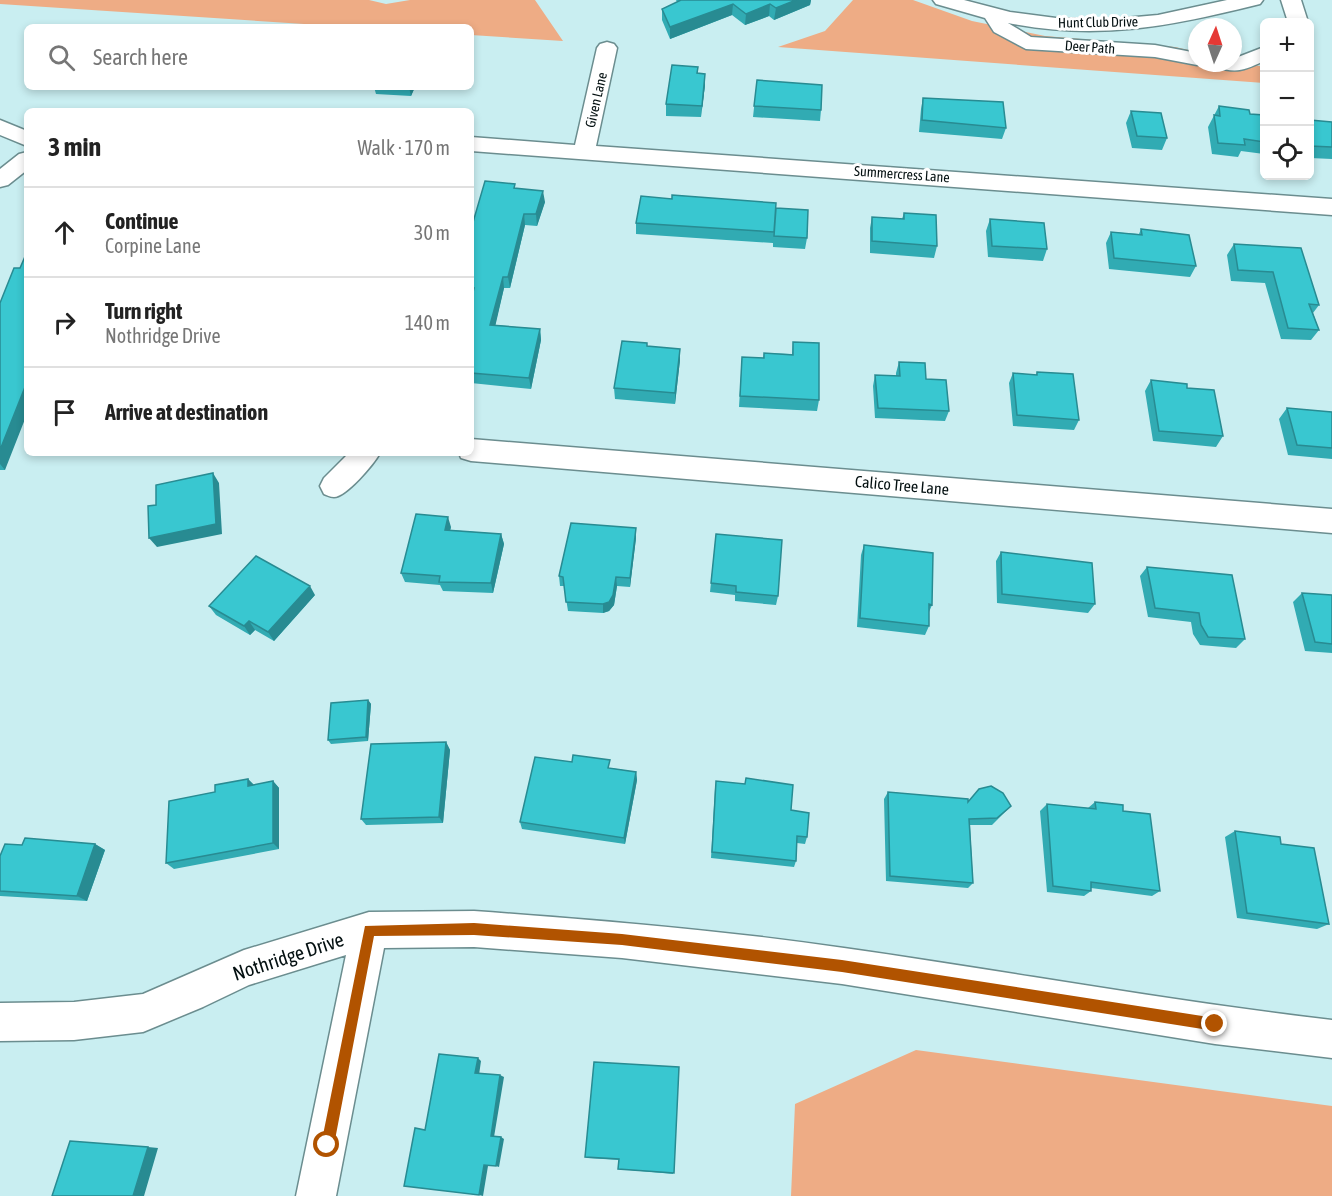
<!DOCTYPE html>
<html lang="en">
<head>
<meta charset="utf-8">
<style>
	body { margin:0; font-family:"Asap Condensed",sans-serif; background:#f2f2f2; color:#222 }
	.controls { position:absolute; right:18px; top:18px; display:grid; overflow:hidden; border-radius:9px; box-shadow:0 3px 9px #0003 }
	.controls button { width:54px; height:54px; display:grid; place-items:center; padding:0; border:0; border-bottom:2px solid #e0e0e0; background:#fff; color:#222; font:30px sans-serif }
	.compass { position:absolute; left:1188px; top:18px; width:54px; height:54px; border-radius:50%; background:#fff; box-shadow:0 3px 9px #0003; rotate:3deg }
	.stop { position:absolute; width:18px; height:18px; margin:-14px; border:4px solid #b15300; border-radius:50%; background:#fff }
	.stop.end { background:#b15300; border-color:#fff; box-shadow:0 2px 6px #0008 }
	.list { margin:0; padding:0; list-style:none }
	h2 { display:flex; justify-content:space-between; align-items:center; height:78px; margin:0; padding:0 24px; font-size:26px }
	h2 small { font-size:20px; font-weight:400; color:#767676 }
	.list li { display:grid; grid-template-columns:39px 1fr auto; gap:18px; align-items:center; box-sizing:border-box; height:90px; padding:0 24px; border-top:2px solid #e0e0e0 }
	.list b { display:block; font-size:22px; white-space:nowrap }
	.list p { margin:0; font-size:20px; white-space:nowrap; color:#767676 }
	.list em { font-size:20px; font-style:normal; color:#767676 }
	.icon { flex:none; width:33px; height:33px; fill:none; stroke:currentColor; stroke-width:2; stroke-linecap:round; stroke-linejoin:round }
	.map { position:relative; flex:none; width:1332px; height:1196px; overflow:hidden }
	.search { position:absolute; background:#fff; box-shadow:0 3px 9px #0003; left:24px; top:24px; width:450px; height:66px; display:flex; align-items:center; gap:15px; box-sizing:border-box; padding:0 21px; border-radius:9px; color:#767676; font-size:22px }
	.panel { position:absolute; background:#fff; box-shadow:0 3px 9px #0003; left:24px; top:108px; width:450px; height:348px; border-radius:9px }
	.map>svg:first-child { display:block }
	.green { fill:#eeac85 }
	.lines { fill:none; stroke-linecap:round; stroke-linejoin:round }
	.street-casing { stroke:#6b8d8f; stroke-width:3 }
	.street { fill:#fff; fill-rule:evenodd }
	.wall { fill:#31abb3 }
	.shaded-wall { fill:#288b92 }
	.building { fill:#39c7d0; stroke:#288b92; stroke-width:1.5 }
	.route { fill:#b15300 }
	.labels { text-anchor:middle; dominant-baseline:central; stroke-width:6; stroke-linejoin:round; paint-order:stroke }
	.far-street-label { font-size:14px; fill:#030f10; stroke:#fff }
	.street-label { font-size:16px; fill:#030f10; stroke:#fff }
	.near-street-label { font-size:20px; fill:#030f10; stroke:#fff }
</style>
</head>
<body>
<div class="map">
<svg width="1332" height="1196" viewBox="0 0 1332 1196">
	<rect width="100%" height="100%" fill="#c9eef1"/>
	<!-- green -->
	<path class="green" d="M0,0H369L386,4L410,0H535L563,41L471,35V27H350L0,4Z
		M853,0H913L972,21L1045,36L1175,47L1197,52V63H1233V60L1264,67V83L778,47L825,31Z
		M916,1050L1332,1106V1196H791L795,1104Z"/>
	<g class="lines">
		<defs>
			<path id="street" d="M933,0H964L1010,12L1056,18L1103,20L1158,15L1227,0H1263L1260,4C1172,26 1099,41 1008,23L1031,37L1155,45L1197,53V63H1204L1197,65L1155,57L1026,49L994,32L985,18L936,4Z
				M1281,0H1301L1308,22H1288Z
				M607,42L614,44L617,48L596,146L1332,199V215L471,151V137L575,145L597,48L600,44Z
				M1264,47V61C1243,71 1237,73 1214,67L1211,63H1233V59Z
				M0,120L27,131V146L0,135Z
				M27,152V170L8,185L0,187V169L19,154Z
				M471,439L1332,509V533L471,461L461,458L459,453H471Z
				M349,453H380C374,464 346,497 334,497C330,497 327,495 324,494L320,486L324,478Z
				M474,911C597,920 721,930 844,948C1007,971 1168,1001 1332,1020V1058L1215,1044L842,984L622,958L474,947L384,948L336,1196H296L346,955L249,985L203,1007L143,1032L74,1040L0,1041V1003L74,1002L143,994L244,950L369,912Z"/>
		</defs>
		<!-- street casing -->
		<use href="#street" class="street-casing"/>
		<!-- street -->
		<use href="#street" class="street"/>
	</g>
	<!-- wall -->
	<path class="wall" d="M676,0H811L810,5L774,20L769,16L745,25L732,15L670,39L662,20V9L677,2Z
		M698,67V73L705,85L701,117L666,116V104Z
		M757,80L821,110L820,121L753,117Z
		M374,87H415L411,96L376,94Z
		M923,98L1006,128L1002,139L919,132L921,109Z
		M1219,106L1250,114L1264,115V154L1241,151L1238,157L1212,154L1208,127Z
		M1131,111L1167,138L1162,150L1132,148L1126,123Z
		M1310,120L1332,122V159L1310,158Z
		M516,188L545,202L537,226L525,225L510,288H504L495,325L540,329L541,340L531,389L471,383V229Z
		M672,199L775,222L807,238L805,249L773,247V237V243L636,234V223Z
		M904,213L937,246L934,258L870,253V228L872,217L902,219Z
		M990,219L1047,249L1043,261L988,257L986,231Z
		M1141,229L1196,266L1190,277L1109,269L1106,243L1111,232L1139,234Z
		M1234,244L1319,305L1313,313L1319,330L1311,340L1281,339L1265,283L1231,281L1227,255Z
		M20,268L5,470H0V303Z
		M793,342L819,400L817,411L739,407L742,357L763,358L764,353L792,354Z
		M647,347L680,349V360L675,404L615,399L614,388Z
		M899,362L926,379L949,411L945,421L875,418L873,386L875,375L896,376V373Z
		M1037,372L1079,420L1074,430L1013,426L1009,383L1013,373L1036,375Z
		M1151,380L1187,388L1223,436L1216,447L1153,441L1145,391Z
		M1287,408L1332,412V459L1288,455L1279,419Z
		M451,527L450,530L501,534L504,544L493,593L443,591L440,585L405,582L401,573Z
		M716,534L778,596L776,605L735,601V595L710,592Z
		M636,538L630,587L617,586L614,605L609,611L603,613L568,611L564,586H560L559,576Z
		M864,545L932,605L929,612V626L925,635L857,627L861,555Z
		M1001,552L1095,604L1088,613L997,603L996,561Z
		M1147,567L1245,639L1236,648L1200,645L1193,634L1191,622L1148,617L1140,576Z
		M1302,593L1332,595V653L1305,651L1293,602Z
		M315,595L274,641L255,630L250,635L216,615L209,606Z
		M368,700L371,704L368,741L331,744L328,740Z
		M446,742L450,750L443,823L366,825L361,819Z
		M611,768L636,772L637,780L625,844L522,829L520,822Z
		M248,779L254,785L273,781L279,788V849L174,869L166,863L215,792Z
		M715,788L791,810L807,837L805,844L797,843L796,861L794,867L711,858Z
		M888,792L1011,806L992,825H970L973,883L968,888L886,881L884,799Z
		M1095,802L1123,811L1160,891L1152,896L1091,888V891L1084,896L1047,892L1040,811L1047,804L1088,808Z
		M1235,831L1281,844L1329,924L1317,929L1237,918L1225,837Z
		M95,844L105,850L87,901L0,896V856L22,845Z
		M679,1067L673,1174L619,1169H618L619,1160L587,1158L585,1157Z"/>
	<!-- shaded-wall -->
	<path class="shaded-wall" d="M796,0H811L810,5L774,20L776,8Z
		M733,4L732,15L670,39V27Z
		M770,4L769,16L745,25L746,14Z
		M705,74V85L701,117L702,106Z
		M409,87H415L411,96Z
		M543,191L545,202L537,226L536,214Z
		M524,214L525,225L510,288L508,277Z
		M503,277L504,288L493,336L490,325Z
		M540,329L541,340L531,389L529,378Z
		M680,349V360L675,404V393Z
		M27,382V414L5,470L0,464V450Z
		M213,473L219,483L222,534L157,547L149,538Z
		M448,517L451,527L448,539L445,530Z
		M636,528V538L630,587V578Z
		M501,534L504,544L493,593L491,583Z
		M616,577L617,586L614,605L609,611L603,613V604Z
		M310,586L315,595L274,641L268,632Z
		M249,621L255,630L250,635L244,626Z
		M368,700L371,704L368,741L366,737Z
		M446,742L450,750L443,823L439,817Z
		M636,772L637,780L625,844L624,838Z
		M248,779L255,786H248Z
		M273,781L279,788V849L273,843Z
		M95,844L105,850L87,901L77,896Z
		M478,1058L481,1061L479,1075L475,1073Z
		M500,1075L504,1077L494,1137L491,1136Z
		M501,1137L504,1139L499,1167L496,1166Z
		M148,1147L158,1148L144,1196H133Z
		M484,1165L488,1166L483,1196L479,1195Z"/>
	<!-- building -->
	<path class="building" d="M681,0H796L776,8L770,4L746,14L733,4L670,27L662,9Z
		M672,65L698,67L697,73L705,74L702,106L666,104Z
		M757,80L822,85L821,110L754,106Z
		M923,98L1003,102L1006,128L922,120Z
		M1219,106L1249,110L1250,114L1264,115V142L1244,139L1245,145L1218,143L1214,115L1220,116Z
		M1131,111L1161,113L1167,138L1137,136Z
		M1310,120L1332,122V147L1310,146Z
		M485,181L515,184L514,188L543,191L536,214H524L508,277H503L490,325L540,329L529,378L471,373V300L474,288H471V229Z
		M672,195L776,203L774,232L636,223L641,196L672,199Z
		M776,208L808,210L807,238L774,236Z
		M904,213L936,215L937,246L872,241V217L904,219Z
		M990,219L1044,223L1047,249L992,246Z
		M1141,229L1189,235L1196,266L1114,258L1111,232L1142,235Z
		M1234,244L1301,248L1319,305L1309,304L1319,330L1288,328L1273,272L1238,270Z
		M27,252V382L0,450V303L14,268H20Z
		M622,341L647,343V346L680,349L675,393L614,388Z
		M793,342L819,343V400L740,396L742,357L764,358V353L793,355Z
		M899,362L925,363L926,379L946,380L949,411L878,408L875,375L900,376Z
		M1037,372L1073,374L1079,420L1017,415L1013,373L1037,375Z
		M1151,380L1187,384V388L1214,390L1223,436L1159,431Z
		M1287,408L1332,412V448L1297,445Z
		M213,473L216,524L149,538L148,506L156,505V485Z
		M416,514L448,517L445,530L501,534L491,583L439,582L440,576L401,573Z
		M571,523L636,528L630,578L616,577L613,595L609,602L603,604L566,602L563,577L559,576Z
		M716,534L782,540L778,596L736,592V586L711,583Z
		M864,545L933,553L932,605L929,604V626L860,618Z
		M1001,552L1092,563L1095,604L1002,594Z
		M256,556L310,586L268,632L249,621L244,626L209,606Z
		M1147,567L1232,575L1245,639L1208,637L1201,625L1199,613L1155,608Z
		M1302,593L1332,595V644L1315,642Z
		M368,700L366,737L328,740L331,703Z
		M446,742L439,817L361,819L371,744Z
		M573,755L610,760L608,768L636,772L624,838L520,822L535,757L572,762Z
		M746,778L793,785L791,810L809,813L807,837L797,836L796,861L712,852L716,781L745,784Z
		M248,779V786L273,781V843L166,863L169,801L215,792V785Z
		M991,786L1003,793L1011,806L997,818L969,819L973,883L890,876L888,792L968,799V802L979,789Z
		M1095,802L1123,805V811L1150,814L1160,891L1091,882V891L1053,886L1047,804L1096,809Z
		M1235,831L1280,837L1281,844L1314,848L1329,924L1247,913Z
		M25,838L95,844L77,896L0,891V856L5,844L22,845Z
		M439,1054L478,1058L475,1073L500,1075L491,1136L501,1137L496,1166L484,1165L479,1195L404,1186L415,1128L425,1130Z
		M594,1062L679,1067L674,1173L618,1169L619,1159L585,1157Z
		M70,1141L148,1147L133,1196H52Z"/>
	<!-- route -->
	<path class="route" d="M474,923L622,934L842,960L1215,1018L1222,1024L1215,1031L842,972L622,945L474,935L374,936L334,1145L332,1150L327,1152L323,1150L321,1145L365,926Z"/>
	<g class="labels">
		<!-- far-street labels -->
		<g class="far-street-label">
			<text transform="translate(1098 22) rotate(-1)">Hunt Club Drive</text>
			<text transform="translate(1090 47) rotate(4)">Deer Path</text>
			<text transform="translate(596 100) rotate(-77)">Given Lane</text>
			<text transform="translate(902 174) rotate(4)">Summercress Lane</text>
		</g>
		<!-- street labels -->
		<g class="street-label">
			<text transform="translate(902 485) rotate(5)">Calico Tree Lane</text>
		</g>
		<!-- near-street labels -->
		<g class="near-street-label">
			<text transform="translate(288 956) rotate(-18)">Nothridge Drive</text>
		</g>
	</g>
</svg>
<div class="controls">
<button>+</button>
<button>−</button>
<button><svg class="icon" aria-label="locate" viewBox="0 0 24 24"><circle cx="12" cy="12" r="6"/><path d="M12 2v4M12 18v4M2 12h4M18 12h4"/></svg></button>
</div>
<svg class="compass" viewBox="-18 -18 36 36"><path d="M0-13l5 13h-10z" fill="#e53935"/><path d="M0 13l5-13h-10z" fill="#767676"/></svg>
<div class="stop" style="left:327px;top:1145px"></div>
<div class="stop end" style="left:1215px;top:1024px"></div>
<div class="search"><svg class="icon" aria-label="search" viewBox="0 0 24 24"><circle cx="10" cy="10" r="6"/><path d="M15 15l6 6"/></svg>Search here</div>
<section class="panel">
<h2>3 min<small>Walk · 170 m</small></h2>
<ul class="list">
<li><svg class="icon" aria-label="ahead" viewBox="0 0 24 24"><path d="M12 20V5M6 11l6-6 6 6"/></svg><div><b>Continue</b><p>Corpine Lane</p></div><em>30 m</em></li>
<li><svg class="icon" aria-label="right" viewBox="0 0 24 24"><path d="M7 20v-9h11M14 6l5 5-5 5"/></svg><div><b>Turn right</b><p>Nothridge Drive</p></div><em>140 m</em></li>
<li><svg class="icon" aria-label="arrive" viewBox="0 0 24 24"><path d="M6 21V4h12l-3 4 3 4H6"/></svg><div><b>Arrive at destination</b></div></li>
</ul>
</section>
</div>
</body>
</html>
